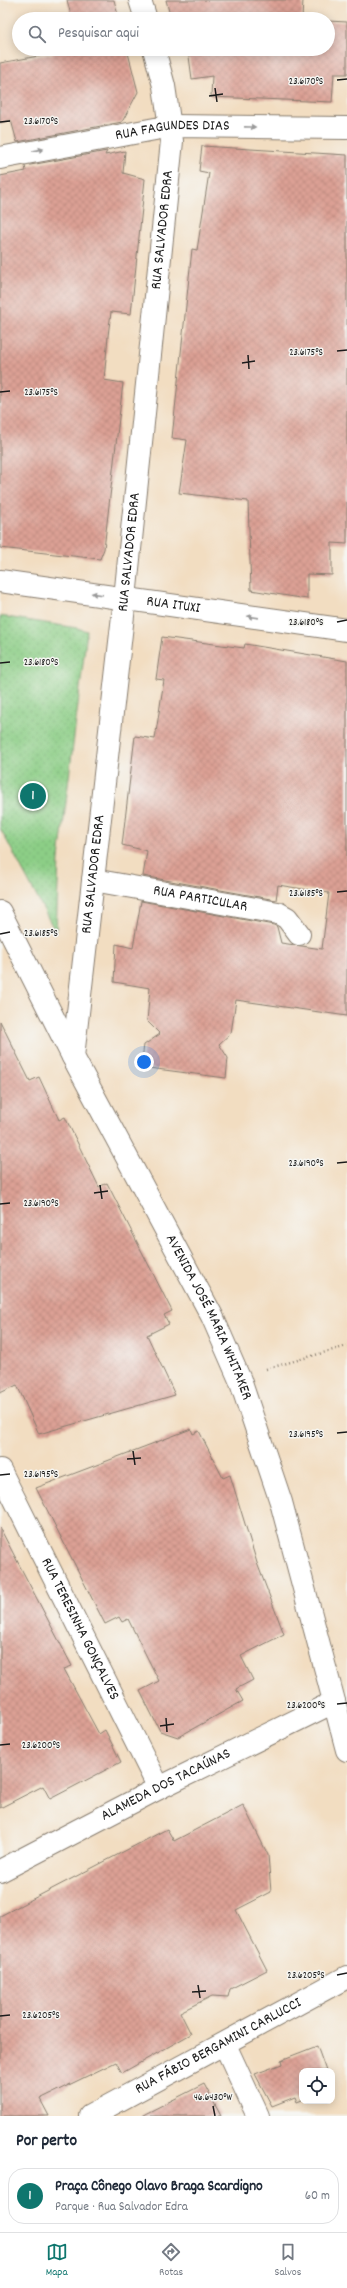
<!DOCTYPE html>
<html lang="pt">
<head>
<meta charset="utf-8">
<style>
	body { margin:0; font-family:Dekko,sans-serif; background:#f6f6f7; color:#1f2937 }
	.controls { position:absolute; right:12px; bottom:12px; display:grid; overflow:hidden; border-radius:8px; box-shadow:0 2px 10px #0003 }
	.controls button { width:36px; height:36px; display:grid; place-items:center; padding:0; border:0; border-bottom:1px solid #e0e1e3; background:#fff; color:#1f2937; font:20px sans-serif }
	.you { position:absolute; left:144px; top:1062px; width:14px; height:14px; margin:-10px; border:3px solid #fff; border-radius:50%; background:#1a73e8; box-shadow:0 0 0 6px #1a73e833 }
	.badge { display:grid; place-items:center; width:26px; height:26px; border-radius:50%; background:#0f766e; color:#fff; font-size:13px; font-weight:700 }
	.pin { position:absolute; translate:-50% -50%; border:2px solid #fff; box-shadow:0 1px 4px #0006 }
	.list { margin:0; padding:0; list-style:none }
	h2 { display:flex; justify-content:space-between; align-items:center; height:52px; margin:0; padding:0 16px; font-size:17px }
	h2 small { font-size:13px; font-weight:400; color:#747a83 }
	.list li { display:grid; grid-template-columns:26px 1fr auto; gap:12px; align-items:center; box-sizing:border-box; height:56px; margin:0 8px 8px; padding:0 8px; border:1px solid #e0e1e3; border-radius:16px }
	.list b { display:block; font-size:15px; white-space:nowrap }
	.list p { margin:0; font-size:13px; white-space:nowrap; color:#747a83 }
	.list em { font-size:13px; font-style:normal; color:#747a83 }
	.icon { flex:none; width:22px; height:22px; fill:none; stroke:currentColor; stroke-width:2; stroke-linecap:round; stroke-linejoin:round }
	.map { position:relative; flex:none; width:347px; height:2116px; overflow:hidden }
	.search { position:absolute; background:#fff; box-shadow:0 2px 10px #0003; left:12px; right:12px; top:12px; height:44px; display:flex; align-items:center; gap:10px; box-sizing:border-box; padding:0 14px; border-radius:22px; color:#747a83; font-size:15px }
	.sheet { height:116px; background:#fff }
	nav { display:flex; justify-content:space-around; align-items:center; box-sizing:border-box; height:56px; border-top:1px solid #e0e1e3; background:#fff; font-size:11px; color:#747a83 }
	nav a { display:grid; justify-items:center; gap:2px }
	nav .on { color:#0f766e }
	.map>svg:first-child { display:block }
	.green { fill:url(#green-dots); stroke:#547551 }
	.building { fill:url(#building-cross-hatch) }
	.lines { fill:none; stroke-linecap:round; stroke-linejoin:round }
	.minor-casing { stroke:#877c6e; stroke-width:24 }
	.path { stroke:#877c6e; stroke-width:2.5; stroke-dasharray:1 3; stroke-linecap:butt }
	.minor { stroke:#fff; stroke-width:22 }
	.oneway { fill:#999 }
	.ticks { fill:none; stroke:#1c1c1c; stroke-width:1.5 }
	.labels { text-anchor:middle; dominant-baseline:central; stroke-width:3; stroke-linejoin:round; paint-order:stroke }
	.street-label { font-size:15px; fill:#1c1c1c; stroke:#f6f6f2 }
	.ticks-label { font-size:10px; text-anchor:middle; fill:#1c1c1c; stroke:#f6f6f2; stroke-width:3; stroke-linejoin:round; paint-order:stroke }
</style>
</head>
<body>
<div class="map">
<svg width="347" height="2116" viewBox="0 0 347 2116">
	<defs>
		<pattern id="green-dots" width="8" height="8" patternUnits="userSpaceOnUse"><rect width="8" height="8" fill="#8cce86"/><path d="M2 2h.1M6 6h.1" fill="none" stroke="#78b073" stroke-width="1.8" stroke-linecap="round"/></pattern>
		<pattern id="building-cross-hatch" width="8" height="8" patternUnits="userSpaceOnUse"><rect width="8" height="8" fill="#dca094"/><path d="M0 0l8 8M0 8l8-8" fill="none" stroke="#bc897f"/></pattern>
	</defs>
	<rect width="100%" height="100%" fill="#f6f6f2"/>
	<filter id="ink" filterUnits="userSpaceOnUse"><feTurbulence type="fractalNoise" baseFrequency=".025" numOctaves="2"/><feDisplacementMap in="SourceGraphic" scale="8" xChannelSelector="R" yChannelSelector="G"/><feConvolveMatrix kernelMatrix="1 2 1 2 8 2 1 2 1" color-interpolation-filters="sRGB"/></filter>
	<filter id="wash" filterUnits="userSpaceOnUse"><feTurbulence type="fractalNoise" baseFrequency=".012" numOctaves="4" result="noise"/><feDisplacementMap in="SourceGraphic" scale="16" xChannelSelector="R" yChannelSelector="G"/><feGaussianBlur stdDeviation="0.9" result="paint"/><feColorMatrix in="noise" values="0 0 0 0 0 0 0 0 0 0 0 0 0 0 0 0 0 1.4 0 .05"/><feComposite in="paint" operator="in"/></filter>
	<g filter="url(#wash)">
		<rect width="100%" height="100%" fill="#f2ddc1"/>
		<!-- green -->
		<path class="green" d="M0,616L77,628L87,631L59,859L56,933L0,828Z"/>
		<g id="blocks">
			<!-- building -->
			<path class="building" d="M67,0H114L119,19H72Z
				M166,0H303L302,19H171Z
				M328,21L347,22V74H334L332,102L211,97L212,76L192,79L188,49H328Z
				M77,49H127L138,92L122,122L17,142L11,120L0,123V63Z
				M202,146L347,155V544L332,543V575L307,574V599L251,590L248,501L179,493L187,440L172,438L192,249L197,250L209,173L199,171Z
				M107,151L105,155L125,151L123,173L145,179L131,314L111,312L108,336L104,380L123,383L104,549L100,559L0,548V176L26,171L25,166Z
				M162,637L244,648L245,644L347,661V1016L236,1000L231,1033L219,1044L228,1058L226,1078L141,1067L144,1045L160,1034L147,1021L150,988L114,982L116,944L133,948L141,901L274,925L277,927L281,943L322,949L329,893L278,885L276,900L143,876L147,851L122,845L135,736L155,739L164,680L156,679Z
				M0,1021L30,1081L39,1077L59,1120L65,1117L99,1187L107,1183L172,1311L164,1315L169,1324L147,1335L175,1395L39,1434L17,1385L0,1393Z
				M191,1429L193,1434L199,1431L223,1478L230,1475L257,1563L284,1634L241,1656L253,1680L236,1689L243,1701L178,1737L160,1731L140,1691L159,1681L128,1619L122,1622L119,1617L105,1624L36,1488Z
				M0,1528L72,1666L64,1669L99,1734L105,1730L121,1762L50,1799L43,1786L0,1808Z
				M243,1805L268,1855L271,1892L236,1910L267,1970L230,1989L228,1997L212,1996L180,2012L191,2034L122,2073L116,2062L40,2099L49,2116H0V1916L167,1829L174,1841Z
				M317,2046L326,2071H302V2100L297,2102L295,2097L272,2106L255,2074L282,2064L281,2060Z
				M204,2084L221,2116H141Z"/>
		</g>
	</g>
	<g filter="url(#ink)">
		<use href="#blocks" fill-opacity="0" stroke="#877c6e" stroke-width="1"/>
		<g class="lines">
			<defs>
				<g id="minor">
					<path d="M140,0L146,19"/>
					<path id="s1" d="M0,158L171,126L347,128"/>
					<path id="s2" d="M0,581L347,630"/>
					<path id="s3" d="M93,880L278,913L287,918L299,934"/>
					<path id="s4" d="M0,912L73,1057L212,1316L240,1380L281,1502L347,1750"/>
					<path id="s5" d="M73,1057L125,598L172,141L164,86L154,49"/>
					<path id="s6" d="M0,1470L159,1788"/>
					<path id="s7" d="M0,1871L159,1788L334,1702"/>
					<path d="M225,2045L258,2116"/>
					<path id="s8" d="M90,2116L347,1977"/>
				</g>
			</defs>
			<!-- minor casing -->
			<use href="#minor" class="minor-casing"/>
			<!-- path -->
			<path class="path" d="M266,1369L347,1346"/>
			<!-- minor -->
			<use href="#minor" class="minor"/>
		</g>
		<!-- one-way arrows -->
		<defs><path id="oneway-solid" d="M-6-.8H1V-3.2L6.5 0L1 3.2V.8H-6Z"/></defs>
		<g class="oneway">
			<use href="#oneway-solid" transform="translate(250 127) rotate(1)"/>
			<use href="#oneway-solid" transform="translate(38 150) rotate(-11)"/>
			<use href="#oneway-solid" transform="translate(97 594) rotate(-172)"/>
			<use href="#oneway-solid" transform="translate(253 617) rotate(-172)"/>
		</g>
	</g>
	<!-- ticks -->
	<path class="ticks" d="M337,80L347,79M215,88L217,102M209,96L223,94M0,122L10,121M337,351L347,350M248,355L249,369M242,363L255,361M0,392L10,391M337,622L347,620M0,663L10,662M337,892L347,891M0,934L10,932M337,1163L347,1162M100,1185L102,1199M94,1193L108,1191M0,1204L10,1203M337,1433L347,1432M133,1451L135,1465M127,1459L141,1458M0,1475L10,1474M337,1704L347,1703M166,1718L167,1732M160,1726L174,1724M0,1745L10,1744M337,1975L347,1973M198,1985L200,1998M192,1992L206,1991M0,2016L10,2015M213,2106L215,2116"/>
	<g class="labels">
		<!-- street labels -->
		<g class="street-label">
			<text stroke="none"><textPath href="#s1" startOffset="175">RUA FAGUNDES DIAS</textPath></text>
			<text stroke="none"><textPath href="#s5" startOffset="832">RUA SALVADOR EDRA</textPath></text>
			<text stroke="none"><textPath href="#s5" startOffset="508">RUA SALVADOR EDRA</textPath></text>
			<text stroke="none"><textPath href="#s2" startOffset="175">RUA ITUXI</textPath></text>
			<text stroke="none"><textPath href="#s5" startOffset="184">RUA SALVADOR EDRA</textPath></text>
			<text stroke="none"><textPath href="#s3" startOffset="109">RUA PARTICULAR</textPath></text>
			<text stroke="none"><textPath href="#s4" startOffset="456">AVENIDA JOSÉ MARIA WHITAKER</textPath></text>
			<text stroke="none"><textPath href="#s6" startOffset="178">RUA TERESINHA GONÇALVES</textPath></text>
			<text stroke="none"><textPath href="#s7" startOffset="187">ALAMEDA DOS TACAÚNAS</textPath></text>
			<text stroke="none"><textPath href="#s8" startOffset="146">RUA FÁBIO BERGAMINI CARLUCCI</textPath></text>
		</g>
	</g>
	<g class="ticks-label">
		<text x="306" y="84">23.6170°S</text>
		<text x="41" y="124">23.6170°S</text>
		<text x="306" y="355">23.6175°S</text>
		<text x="41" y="395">23.6175°S</text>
		<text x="306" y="625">23.6180°S</text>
		<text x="41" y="665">23.6180°S</text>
		<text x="306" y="896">23.6185°S</text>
		<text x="41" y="936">23.6185°S</text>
		<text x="306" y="1166">23.6190°S</text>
		<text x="41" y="1206">23.6190°S</text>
		<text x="306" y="1437">23.6195°S</text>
		<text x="41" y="1477">23.6195°S</text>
		<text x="306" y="1708">23.6200°S</text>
		<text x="41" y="1748">23.6200°S</text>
		<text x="306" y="1978">23.6205°S</text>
		<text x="41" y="2018">23.6205°S</text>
		<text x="213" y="2100">46.6430°W</text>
	</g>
</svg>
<div class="controls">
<button><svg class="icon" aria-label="locate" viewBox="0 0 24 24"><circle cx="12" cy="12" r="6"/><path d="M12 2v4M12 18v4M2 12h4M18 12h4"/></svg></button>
</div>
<div class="you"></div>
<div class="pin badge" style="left:33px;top:796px">1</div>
<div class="search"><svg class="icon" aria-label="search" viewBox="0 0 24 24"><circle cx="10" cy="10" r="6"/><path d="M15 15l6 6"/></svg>Pesquisar aqui</div>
</div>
<section class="sheet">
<h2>Por perto<small></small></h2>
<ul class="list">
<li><span class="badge">1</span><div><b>Praça Cônego Olavo Braga Scardigno</b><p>Parque · Rua Salvador Edra</p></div><em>60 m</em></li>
</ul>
</section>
<nav>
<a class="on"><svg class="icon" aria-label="map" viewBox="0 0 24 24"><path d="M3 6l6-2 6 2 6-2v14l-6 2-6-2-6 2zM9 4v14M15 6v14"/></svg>Mapa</a>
<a><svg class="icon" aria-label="directions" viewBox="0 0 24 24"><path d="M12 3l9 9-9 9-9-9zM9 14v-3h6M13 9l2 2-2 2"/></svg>Rotas</a>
<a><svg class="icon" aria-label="saved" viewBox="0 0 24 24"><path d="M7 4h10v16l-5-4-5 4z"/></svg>Salvos</a>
</nav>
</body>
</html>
